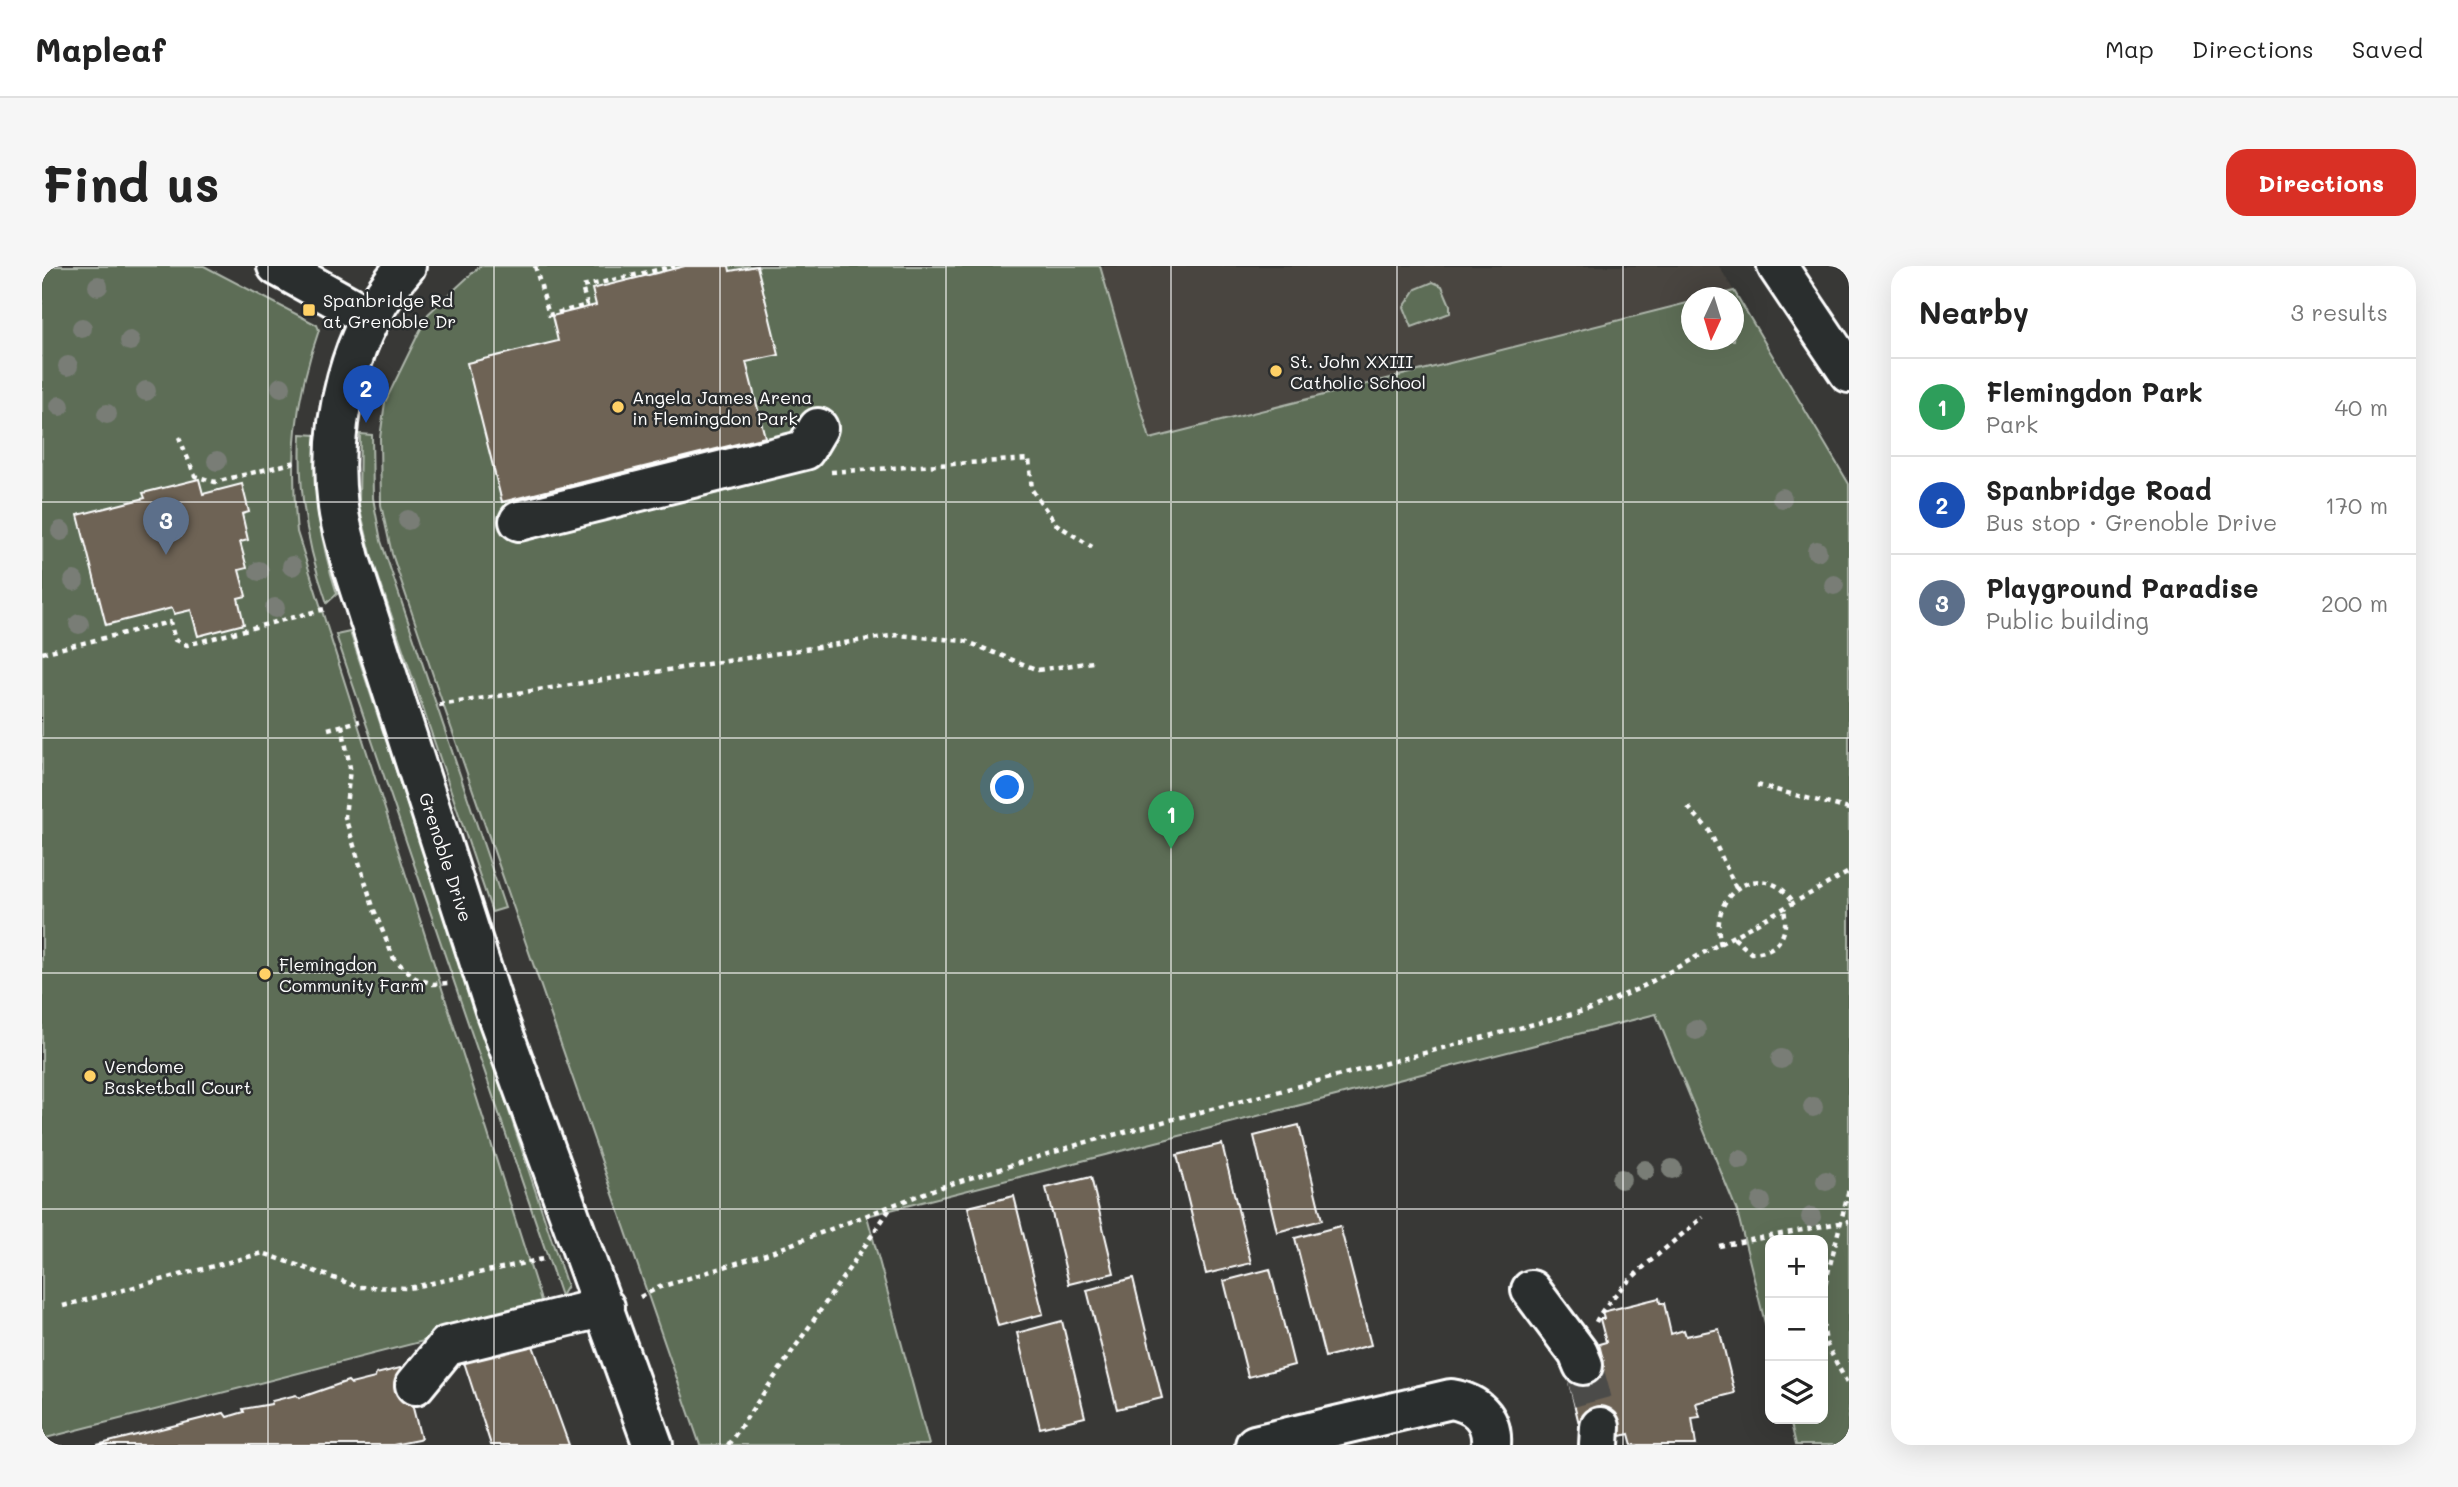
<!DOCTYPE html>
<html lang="en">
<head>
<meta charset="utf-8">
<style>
	body { margin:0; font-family:Mali,sans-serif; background:#f6f6f6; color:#222 }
	.controls { position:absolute; right:21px; bottom:21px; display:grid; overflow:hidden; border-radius:14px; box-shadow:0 7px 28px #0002 }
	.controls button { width:63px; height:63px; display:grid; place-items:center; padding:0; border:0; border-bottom:2px solid #e0e0e0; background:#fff; color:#222; font:35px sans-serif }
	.compass { position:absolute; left:1639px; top:21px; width:63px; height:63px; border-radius:50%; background:#fff; box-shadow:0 7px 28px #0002; rotate:184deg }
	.you { position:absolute; left:966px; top:522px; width:24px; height:24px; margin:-18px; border:5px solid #fff; border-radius:50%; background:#1a73e8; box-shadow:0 0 0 10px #1a73e833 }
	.badge { display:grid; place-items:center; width:46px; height:46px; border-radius:50%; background:#d93025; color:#fff; font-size:23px; font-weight:700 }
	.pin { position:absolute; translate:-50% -58px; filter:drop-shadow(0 2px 4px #0008) }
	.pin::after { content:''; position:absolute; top:37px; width:24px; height:21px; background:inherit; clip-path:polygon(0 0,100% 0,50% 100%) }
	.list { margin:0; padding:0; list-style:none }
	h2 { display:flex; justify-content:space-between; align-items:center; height:91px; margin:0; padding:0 28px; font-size:30px }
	h2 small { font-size:23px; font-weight:400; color:#767676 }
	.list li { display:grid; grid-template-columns:46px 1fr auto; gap:21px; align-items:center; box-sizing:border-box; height:98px; padding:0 28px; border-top:2px solid #e0e0e0 }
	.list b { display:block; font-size:26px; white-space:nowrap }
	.list p { margin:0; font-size:23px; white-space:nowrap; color:#767676 }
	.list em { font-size:23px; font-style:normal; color:#767676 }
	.icon { flex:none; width:38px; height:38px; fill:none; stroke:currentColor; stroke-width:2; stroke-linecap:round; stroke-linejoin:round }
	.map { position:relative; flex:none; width:1807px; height:1179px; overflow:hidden; border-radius:21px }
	header { display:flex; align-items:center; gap:42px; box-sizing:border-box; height:98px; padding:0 35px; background:#fff; border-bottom:2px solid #e0e0e0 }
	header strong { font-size:33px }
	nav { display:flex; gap:38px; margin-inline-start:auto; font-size:24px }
	.intro { display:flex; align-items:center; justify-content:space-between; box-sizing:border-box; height:168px; padding:0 42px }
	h1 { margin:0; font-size:49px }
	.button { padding:18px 32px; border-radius:21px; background:#d93025; color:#fff; font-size:24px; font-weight:700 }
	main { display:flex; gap:42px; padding:0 42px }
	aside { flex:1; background:#fff; border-radius:21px; box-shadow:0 7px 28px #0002 }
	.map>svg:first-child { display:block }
	.built { fill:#48453f }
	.green { fill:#5d6d57; stroke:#aeb6ab; stroke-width:2 }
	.building { fill:#6e6355; stroke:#fff; stroke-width:2 }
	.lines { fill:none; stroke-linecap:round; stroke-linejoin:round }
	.minor-tunnel { stroke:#4c4c4a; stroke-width:38; stroke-dasharray:38 19; stroke-linecap:butt }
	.minor-casing { stroke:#fff; stroke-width:44 }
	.path { stroke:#fff; stroke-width:4.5; stroke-dasharray:5 5; stroke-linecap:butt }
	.minor { stroke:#2a2d2e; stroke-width:38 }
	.tree { fill:#797d76 }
	.grid { fill:none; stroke:#fff; stroke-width:2; stroke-opacity:0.55 }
	.poi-dot { fill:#ffd166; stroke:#2a2d2e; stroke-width:2.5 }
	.labels { text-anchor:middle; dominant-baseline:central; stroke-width:5; stroke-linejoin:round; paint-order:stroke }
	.poi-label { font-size:18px; fill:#fff; stroke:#2a2d2e; text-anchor:start }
	.street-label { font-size:18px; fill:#fff; stroke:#2a2d2e }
</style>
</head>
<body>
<header>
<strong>Mapleaf</strong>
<nav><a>Map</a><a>Directions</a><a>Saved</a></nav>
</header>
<div class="intro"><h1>Find us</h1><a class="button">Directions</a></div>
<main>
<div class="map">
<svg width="1807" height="1179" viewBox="0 0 1807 1179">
	<rect width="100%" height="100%" fill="#383836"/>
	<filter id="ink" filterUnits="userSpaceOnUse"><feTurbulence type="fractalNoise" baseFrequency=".0143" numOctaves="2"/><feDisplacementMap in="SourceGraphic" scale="14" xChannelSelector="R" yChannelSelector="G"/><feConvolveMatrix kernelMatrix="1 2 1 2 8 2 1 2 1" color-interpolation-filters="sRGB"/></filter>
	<g filter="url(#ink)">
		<!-- built -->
		<path class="built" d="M1058,0H1677L1692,25L1668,31L1650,32L1649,36L1108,173Z"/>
		<!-- green -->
		<path class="green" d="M0,0H162L275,59L277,64C252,135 248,191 255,266L502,1044L0,1173Z
			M438,0H1058L1108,173L1649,36L1650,74H1692V32L1668,31L1692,25L1807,218V1179H1754L1748,1153H1781V974H1728V1077L1695,945L1614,748L825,950L887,1179H658L394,418L350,288L339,239L338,172L343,136L386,48Z
			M1391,16L1400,20L1408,39V47L1370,61L1362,41L1374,23Z
			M259,168L274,169C270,225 278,275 295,328L285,337C265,281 256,227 259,168Z
			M318,168L330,169L331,232L339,275L463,642L450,646L330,292L317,239Z
			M308,366L525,1020L519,1030L294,369Z"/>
		<!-- building -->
		<path class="building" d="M643,0H687L688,5L715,0L737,89L704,96L723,171L460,236L425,97L516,75L510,50L554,39L550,23Z
			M157,213L161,228L200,218L207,246L200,248L206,274L198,276L205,302L197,304L204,330L196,332L202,358L156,370L149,344L132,348L130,342L64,359L36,249L103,232L101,227Z
			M1257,859L1280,954L1235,966L1212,870Z
			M1180,878L1209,997L1164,1008L1135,889Z
			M1049,911L1072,1007L1027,1018L1004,922Z
			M972,930L1001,1048L956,1060L926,941Z
			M1298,960L1329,1079L1283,1091L1253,972Z
			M1228,1003L1252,1099L1206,1111L1182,1015Z
			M1091,1012L1120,1132L1075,1143L1045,1024Z
			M1617,1032L1618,1037H1622L1629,1068L1642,1064L1644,1070L1677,1063L1693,1127L1654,1137L1658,1151L1650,1152L1654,1179H1590L1587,1168L1579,1170L1576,1156L1544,1164V1161L1538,1162L1524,1104L1561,1094L1557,1078L1564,1076L1558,1053H1562L1560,1046Z
			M1020,1055L1043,1151L998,1162L975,1067Z
			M489,1074L527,1179H449L422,1096Z
			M358,1102L361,1103L379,1173L376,1174L351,1179H55L182,1147L185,1151L202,1146L201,1143L229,1138L230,1135L254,1129L257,1132L306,1115L309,1118L333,1112L334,1108Z"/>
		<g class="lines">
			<!-- minor-tunnel -->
			<path class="minor-tunnel" d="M1541,1099L1558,1161"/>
			<defs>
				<path id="minor" d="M235,0L327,51
					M364,0C308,63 285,158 296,241C298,258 304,276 308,293L453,744L611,1179
					M1735,0L1807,107
					M477,255L763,184L776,162
					M1489,1024L1536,1087L1541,1099
					M373,1119L405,1080L563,1041
					M1213,1179L1409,1133C1434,1137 1451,1152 1449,1179
					M1557,1179L1558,1161"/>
			</defs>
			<!-- minor casing -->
			<use href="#minor" class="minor-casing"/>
			<!-- path -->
			<path class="path" d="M493,0L507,49L545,39L540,21L633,0
				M137,171L153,210L173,216L254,196
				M789,206L987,193L990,224L1014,258L1050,281
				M0,387L128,356L133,374L145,379L283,343
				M397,439L855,369L923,375L996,404L1051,396
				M300,459L308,502L303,551L332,644L352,693L373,712L391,718L407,717
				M286,463L318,455
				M1715,519L1807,543
				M1646,541L1667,564L1694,622
				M1692,672L1709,687C1736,686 1747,670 1742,643
				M1679,679C1664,624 1723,591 1752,637
				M1677,980L1807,955
				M1781,1027L1807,923
				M598,1031L618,1021L724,988L893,923L1041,877L1549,743L1598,722L1807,606
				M21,1040L221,987L317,1021L367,1022L501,993
				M1554,1056C1569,1023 1632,976 1661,951
				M1781,1057L1784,1077L1807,1121
				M686,1179L850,940"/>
			<!-- minor -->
			<use href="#minor" class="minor"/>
		</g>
		<!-- trees -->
		<g class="tree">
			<circle cx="56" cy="20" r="10"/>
			<circle cx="40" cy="62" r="10"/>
			<circle cx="88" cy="75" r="10"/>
			<circle cx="26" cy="100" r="10"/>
			<circle cx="239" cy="121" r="10"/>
			<circle cx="104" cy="125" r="10"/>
			<circle cx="18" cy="140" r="10"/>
			<circle cx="65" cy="148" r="10"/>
			<circle cx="175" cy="195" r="10"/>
			<circle cx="1740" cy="232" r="10"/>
			<circle cx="366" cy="254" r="10"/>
			<circle cx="19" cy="265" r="10"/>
			<circle cx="1775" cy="285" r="10"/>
			<circle cx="250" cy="300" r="10"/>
			<circle cx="217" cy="305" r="10"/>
			<circle cx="32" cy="315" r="10"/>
			<circle cx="1792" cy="319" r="10"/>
			<circle cx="233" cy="342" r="10"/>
			<circle cx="37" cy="358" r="10"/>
			<circle cx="1654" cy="764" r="10"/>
			<circle cx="1739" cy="793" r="10"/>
			<circle cx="1771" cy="841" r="10"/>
			<circle cx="1698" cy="894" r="10"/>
			<circle cx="1630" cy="903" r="10"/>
			<circle cx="1603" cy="904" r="10"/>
			<circle cx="1579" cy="913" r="10"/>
			<circle cx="1784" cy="915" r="10"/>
			<circle cx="1719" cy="936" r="10"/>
			<circle cx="1769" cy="951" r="10"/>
		</g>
	</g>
	<!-- grid -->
	<path class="grid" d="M226,0V1179M452,0V1179M678,0V1179M904,0V1179M1129,0V1179M1355,0V1179M1581,0V1179M0,236H1807M0,472H1807M0,707H1807M0,943H1807"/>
	<!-- markers -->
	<g class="poi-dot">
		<rect x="260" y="37" width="14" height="14" rx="3.5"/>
		<circle cx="1234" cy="105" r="7"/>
		<circle cx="576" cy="141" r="7"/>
		<circle cx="223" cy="708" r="7"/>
		<circle cx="48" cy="810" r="7"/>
	</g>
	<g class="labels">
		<!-- poi labels -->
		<g class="poi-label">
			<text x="281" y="34">Spanbridge Rd<tspan x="281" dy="21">at Grenoble Dr</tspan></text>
			<text x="1248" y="95">St. John XXIII<tspan x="1248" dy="21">Catholic School</tspan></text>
			<text x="590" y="131">Angela James Arena<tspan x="590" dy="21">in Flemingdon Park</tspan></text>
			<text x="237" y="698">Flemingdon<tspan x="237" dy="21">Community Farm</tspan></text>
			<text x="62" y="800">Vendome<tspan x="62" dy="21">Basketball Court</tspan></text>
		</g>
		<!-- street labels -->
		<g class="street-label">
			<text transform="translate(404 591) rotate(72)">Grenoble Drive</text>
		</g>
	</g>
</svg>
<div class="controls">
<button>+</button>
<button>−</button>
<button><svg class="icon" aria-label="layers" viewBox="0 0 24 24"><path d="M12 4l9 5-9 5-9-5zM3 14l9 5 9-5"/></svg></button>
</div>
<svg class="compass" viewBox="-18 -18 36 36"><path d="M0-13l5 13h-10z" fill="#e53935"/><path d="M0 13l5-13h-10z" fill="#767676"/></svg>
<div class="you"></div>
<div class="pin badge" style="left:1129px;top:583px;background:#2e9e5b">1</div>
<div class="pin badge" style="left:324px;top:157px;background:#1a4fb4">2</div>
<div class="pin badge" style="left:124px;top:289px;background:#5c6f8a">3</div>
</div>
<aside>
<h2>Nearby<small>3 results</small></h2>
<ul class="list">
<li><span class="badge" style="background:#2e9e5b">1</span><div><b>Flemingdon Park</b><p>Park</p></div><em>40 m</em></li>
<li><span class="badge" style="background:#1a4fb4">2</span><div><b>Spanbridge Road</b><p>Bus stop · Grenoble Drive</p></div><em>170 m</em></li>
<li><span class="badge" style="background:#5c6f8a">3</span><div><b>Playground Paradise</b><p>Public building</p></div><em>200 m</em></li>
</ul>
</aside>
</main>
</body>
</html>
